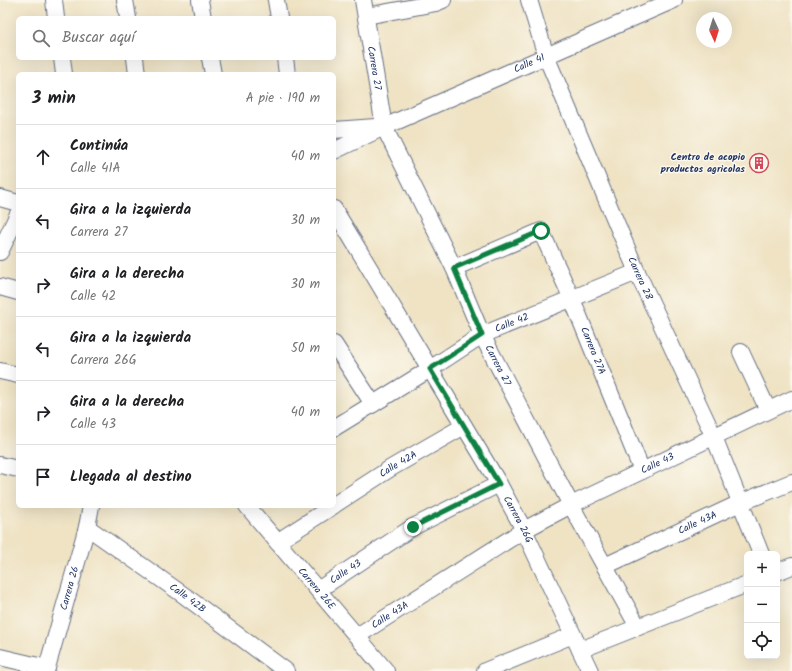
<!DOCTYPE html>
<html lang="es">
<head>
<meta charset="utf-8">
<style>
	body { margin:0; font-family:Kalam,sans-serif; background:#f6f6f6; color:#202124 }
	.controls { position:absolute; right:12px; bottom:12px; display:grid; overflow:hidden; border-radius:6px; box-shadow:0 4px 16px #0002 }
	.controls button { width:36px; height:36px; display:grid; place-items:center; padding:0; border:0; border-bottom:1px solid #e0e0e0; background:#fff; color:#202124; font:20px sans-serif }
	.compass { position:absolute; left:696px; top:12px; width:36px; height:36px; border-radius:50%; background:#fff; box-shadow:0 4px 16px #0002; rotate:176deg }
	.stop { position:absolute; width:12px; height:12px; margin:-9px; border:3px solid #0b8043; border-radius:50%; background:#fff }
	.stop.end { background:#0b8043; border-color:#fff; box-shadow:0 1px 4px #0008 }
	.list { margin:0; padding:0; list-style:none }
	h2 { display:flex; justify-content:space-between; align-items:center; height:52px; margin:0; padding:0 16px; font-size:17px }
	h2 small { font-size:13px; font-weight:400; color:#757577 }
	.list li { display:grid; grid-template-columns:26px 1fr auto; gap:12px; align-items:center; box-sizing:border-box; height:64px; padding:0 16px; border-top:1px solid #e0e0e0 }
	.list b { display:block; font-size:15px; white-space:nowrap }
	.list p { margin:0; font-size:13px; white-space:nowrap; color:#757577 }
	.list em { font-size:13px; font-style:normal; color:#757577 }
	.icon { flex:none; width:22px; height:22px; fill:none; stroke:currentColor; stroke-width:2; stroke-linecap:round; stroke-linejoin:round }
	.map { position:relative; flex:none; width:792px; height:671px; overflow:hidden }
	.search { position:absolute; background:#fff; box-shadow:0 4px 16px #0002; left:16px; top:16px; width:320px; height:44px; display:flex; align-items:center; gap:10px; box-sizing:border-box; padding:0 14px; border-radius:6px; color:#757577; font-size:15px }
	.panel { position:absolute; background:#fff; box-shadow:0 4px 16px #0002; left:16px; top:72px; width:320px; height:436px; border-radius:6px }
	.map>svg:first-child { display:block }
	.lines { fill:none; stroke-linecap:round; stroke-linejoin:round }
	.minor-casing { stroke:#656e82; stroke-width:18 }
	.minor { stroke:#fff; stroke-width:16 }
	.route { stroke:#0b8043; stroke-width:5 }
	.labels { text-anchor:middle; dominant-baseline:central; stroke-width:3; stroke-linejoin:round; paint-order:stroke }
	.street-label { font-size:10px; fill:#1b2f5e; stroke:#fbf7ec }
	.poi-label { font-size:10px; font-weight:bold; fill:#1b2f5e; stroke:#fbf7ec; text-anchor:end }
</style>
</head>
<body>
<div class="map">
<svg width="792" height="671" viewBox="0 0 792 671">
	<rect width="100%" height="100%" fill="#fbf7ec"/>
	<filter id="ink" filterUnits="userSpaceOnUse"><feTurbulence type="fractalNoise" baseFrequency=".025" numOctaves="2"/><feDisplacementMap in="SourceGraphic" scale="8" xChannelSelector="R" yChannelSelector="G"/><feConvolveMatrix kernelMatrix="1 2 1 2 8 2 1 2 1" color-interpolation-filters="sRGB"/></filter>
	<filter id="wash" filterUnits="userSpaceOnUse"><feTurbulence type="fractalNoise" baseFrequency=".012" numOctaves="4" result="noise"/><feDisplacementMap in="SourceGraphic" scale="16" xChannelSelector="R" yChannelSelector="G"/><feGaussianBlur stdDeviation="0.9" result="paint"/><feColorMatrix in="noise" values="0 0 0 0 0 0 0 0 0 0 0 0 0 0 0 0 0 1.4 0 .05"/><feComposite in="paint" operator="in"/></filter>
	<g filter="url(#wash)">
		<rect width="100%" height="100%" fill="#efe3c4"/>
	</g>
	<g filter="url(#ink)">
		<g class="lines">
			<defs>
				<g id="minor">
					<path d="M54,0L56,18"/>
					<path d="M125,0L128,18"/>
					<path d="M200,0L203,18"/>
					<path d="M276,0L279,18"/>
					<path id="s1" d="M363,0L384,127L454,268L482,335L571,505L638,627"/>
					<path id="s2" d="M529,0L546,56L637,272L714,437L761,554"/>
					<path d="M366,16L436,3L443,0"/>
					<path d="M62,58L64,74"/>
					<path d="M135,58L137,74"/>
					<path d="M210,58L213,74"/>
					<path d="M285,58L287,74"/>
					<path d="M334,130L376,127"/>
					<path id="s3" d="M334,151L384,127L674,0"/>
					<path d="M0,198L18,203"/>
					<path id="s4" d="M334,209L499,484L524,530L590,671"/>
					<path d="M0,252L18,214"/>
					<path id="s5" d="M454,268L541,231L572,299L642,471"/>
					<path d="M0,287L18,292"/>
					<path d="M334,344L373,404"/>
					<path d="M741,352L768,410"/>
					<path d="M0,371L18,375"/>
					<path id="s6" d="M334,428L430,369L482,335L637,272"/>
					<path d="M0,465L18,469"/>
					<path id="s7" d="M334,505L391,468L464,426"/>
					<path id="s8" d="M247,506L386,671"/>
					<path id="s9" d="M87,527L185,596L286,671"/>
					<path d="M277,542L333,506"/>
					<path id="s10" d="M605,566L740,503L792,482"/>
					<path d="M777,572L792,566"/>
					<path id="s11" d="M318,590L413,527L499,484"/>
					<path id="s12" d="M357,636L524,530L571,505L792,399"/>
					<path d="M580,650L747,584"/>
					<path d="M0,657L47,668"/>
					<path id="s13" d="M46,671L87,527L91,506"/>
					<path d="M485,671L573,635"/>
				</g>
			</defs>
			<!-- minor casing -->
			<use href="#minor" class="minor-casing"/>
			<!-- minor -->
			<use href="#minor" class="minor"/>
		</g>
	</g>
	<g class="lines" filter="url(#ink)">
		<!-- route -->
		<path class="route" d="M413,527L499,484L430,369L482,335L454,268L541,231"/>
	</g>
	<!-- icons -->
	<defs>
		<symbol id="building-ring" viewBox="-11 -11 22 22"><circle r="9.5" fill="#fbf7ec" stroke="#d1495b" stroke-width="1.5"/><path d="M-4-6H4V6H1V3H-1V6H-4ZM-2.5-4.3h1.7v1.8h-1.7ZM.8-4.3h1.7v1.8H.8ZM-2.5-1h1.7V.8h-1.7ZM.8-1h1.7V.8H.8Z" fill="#d1495b"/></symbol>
	</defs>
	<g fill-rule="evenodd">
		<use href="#building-ring" x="748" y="152" width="22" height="22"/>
	</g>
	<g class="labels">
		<!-- street labels -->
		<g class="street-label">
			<text stroke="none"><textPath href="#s3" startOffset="214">Calle 41</textPath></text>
			<text stroke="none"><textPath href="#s1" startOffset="69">Carrera 27</textPath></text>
			<text stroke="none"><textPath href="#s2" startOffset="300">Carrera 28</textPath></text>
			<text stroke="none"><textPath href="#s6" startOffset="207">Calle 42</textPath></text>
			<text stroke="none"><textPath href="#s5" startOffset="225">Carrera 27A</textPath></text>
			<text stroke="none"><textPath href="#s1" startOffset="393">Carrera 27</textPath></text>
			<text stroke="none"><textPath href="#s7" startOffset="76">Calle 42A</textPath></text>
			<text stroke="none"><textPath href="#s12" startOffset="347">Calle 43</textPath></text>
			<text stroke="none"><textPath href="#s4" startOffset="361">Carrera 26G</textPath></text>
			<text stroke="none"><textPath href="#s10" startOffset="102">Calle 43A</textPath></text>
			<text stroke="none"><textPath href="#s11" startOffset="33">Calle 43</textPath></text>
			<text stroke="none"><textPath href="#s13" startOffset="86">Carrera 26</textPath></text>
			<text stroke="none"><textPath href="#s8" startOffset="108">Carrera 26E</textPath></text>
			<text stroke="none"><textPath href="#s9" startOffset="123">Calle 42B</textPath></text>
			<text stroke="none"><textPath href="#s12" startOffset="39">Calle 43A</textPath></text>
		</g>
		<!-- poi labels -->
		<g class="poi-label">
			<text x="745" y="157">Centro de acopio<tspan x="745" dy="12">productos agricolas</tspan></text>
		</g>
	</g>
</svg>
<div class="controls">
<button>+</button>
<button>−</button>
<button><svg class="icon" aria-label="locate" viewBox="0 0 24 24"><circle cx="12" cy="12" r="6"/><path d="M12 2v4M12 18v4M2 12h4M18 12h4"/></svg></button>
</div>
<svg class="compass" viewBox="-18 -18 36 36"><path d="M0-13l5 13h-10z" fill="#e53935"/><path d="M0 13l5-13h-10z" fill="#757577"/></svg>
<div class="stop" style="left:541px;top:231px"></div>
<div class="stop end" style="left:413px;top:527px"></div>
<div class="search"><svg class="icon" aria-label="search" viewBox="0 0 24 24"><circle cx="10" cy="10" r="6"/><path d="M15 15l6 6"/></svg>Buscar aquí</div>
<section class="panel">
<h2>3 min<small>A pie · 190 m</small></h2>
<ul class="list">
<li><svg class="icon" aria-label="ahead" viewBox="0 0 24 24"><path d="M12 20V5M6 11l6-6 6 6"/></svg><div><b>Continúa</b><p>Calle 41A</p></div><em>40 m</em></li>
<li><svg class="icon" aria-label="left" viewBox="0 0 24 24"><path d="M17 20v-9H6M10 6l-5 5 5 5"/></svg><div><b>Gira a la izquierda</b><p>Carrera 27</p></div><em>30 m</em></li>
<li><svg class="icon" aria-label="right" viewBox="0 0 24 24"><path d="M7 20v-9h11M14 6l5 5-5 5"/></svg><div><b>Gira a la derecha</b><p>Calle 42</p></div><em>30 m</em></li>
<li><svg class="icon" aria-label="left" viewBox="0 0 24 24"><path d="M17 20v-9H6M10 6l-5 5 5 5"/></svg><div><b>Gira a la izquierda</b><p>Carrera 26G</p></div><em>50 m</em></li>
<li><svg class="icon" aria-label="right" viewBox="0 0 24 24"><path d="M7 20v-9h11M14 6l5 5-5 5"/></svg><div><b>Gira a la derecha</b><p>Calle 43</p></div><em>40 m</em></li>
<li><svg class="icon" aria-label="arrive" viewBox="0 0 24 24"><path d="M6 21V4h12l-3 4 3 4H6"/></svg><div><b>Llegada al destino</b></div></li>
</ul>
</section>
</div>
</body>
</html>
